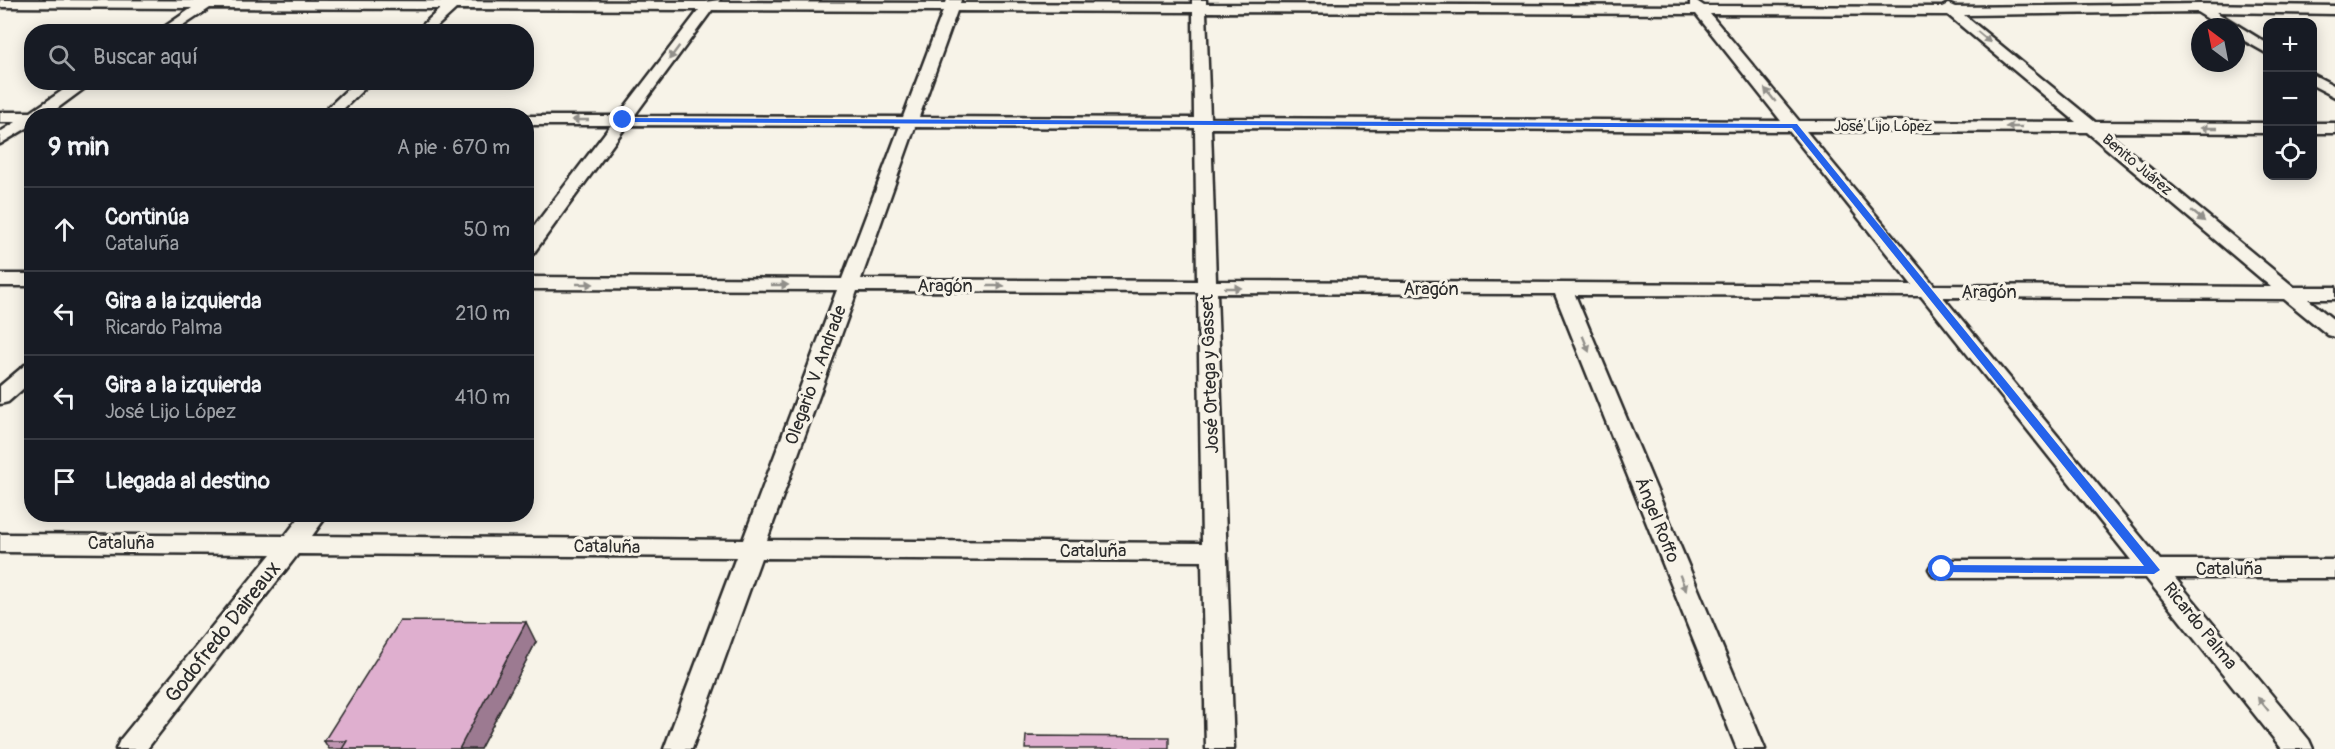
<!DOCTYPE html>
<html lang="es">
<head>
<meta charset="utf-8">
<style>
	body { margin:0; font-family:Pangolin,sans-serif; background:#242831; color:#f1f3f6 }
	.controls { position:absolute; right:18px; top:18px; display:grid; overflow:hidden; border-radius:12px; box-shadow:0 3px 15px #0003 }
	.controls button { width:54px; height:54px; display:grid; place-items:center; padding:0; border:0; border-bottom:2px solid #363941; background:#171b24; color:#f1f3f6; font:30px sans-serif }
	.compass { position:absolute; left:2191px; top:18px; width:54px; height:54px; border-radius:50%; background:#171b24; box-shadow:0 3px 15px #0003; rotate:328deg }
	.stop { position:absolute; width:18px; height:18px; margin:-14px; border:4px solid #2563eb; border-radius:50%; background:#fff }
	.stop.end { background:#2563eb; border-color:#fff; box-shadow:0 2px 6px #0008 }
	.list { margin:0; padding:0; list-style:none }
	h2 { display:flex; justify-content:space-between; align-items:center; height:78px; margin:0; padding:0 24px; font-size:26px }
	h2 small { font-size:20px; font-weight:400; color:#9ea1a6 }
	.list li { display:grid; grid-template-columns:39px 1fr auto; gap:18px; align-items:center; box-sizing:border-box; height:84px; padding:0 24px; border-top:2px solid #363941 }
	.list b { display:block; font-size:22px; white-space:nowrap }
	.list p { margin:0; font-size:20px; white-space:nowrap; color:#9ea1a6 }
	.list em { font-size:20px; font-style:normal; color:#9ea1a6 }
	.icon { flex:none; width:33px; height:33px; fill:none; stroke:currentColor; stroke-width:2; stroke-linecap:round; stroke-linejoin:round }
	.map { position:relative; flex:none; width:2335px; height:749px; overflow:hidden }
	.search { position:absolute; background:#171b24; box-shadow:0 3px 15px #0003; left:24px; top:24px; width:510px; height:66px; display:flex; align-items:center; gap:15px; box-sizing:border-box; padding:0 21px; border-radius:24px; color:#9ea1a6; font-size:22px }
	.panel { position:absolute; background:#171b24; box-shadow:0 3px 15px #0003; left:24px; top:108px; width:510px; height:414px; border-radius:24px }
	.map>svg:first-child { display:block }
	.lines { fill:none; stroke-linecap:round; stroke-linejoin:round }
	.street-casing { stroke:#2b2b2b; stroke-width:5 }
	.street { fill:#f7f3e8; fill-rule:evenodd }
	.wall { fill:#c096b2; stroke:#2b2b2b; stroke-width:1.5 }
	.shaded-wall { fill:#9c7a91; stroke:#2b2b2b; stroke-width:1.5 }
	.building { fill:#dfafcf; stroke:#2b2b2b; stroke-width:1.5 }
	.oneway { fill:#918f8a }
	.route { fill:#2563eb }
	.labels { text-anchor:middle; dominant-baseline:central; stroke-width:6; stroke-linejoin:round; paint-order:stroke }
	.far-street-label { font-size:15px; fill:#2b2b2b; stroke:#f7f3e8 }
	.street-label { font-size:18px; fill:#2b2b2b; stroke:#f7f3e8 }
	.near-street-label { font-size:21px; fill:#2b2b2b; stroke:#f7f3e8 }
</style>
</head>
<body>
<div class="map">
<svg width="2335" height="749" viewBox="0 0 2335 749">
	<rect width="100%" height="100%" fill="#f7f3e8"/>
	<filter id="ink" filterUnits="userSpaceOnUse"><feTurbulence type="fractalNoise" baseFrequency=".0167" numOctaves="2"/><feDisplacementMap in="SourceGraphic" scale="12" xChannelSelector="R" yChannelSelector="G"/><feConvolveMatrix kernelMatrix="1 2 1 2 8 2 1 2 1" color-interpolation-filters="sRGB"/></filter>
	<g filter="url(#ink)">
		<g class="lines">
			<defs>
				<path id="street" d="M0,0L705,2L720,0L718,2L946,3L947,0H961L960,3L1192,4V0H1206V4L1690,6V1L1695,0L1704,6L1942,7L1948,4L1955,7L2200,4L2335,6V14L2216,12L2268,44V54L2236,36V27H2221L2197,12L1964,15L2095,122L2268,123V133L2106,132L2294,287H2335V299H2308L2335,321V337L2328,335L2284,299L1943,297L2160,560H2335V578H2175L2309,740L2313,749H2282L2146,578H1942L1933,576L1929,569L1933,562L1942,560H2131L1921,296L1575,295L1765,749H1737L1555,294L1217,293L1234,749H1206L1202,561L761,558L692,749H664L736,557L298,554L147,749H116L120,740L271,554L0,552V534L285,536L302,514H328L312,536L743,540L837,290L526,289V277L842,279L900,126L627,125L533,254L526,255V237L611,125H526L525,116H618L699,10L456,9L431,32H415L440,9L210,8L174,32H157L192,8L0,7ZM712,10L943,11L903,117L634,116ZM957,11L1193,12L1194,118L919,117ZM1206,12L1696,14L1781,121L1210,118ZM1710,14L1948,15L2076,122L1799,121ZM915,127L1195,128L1197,281L861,279ZM1211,128L1789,131L1912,285L1216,281ZM1806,131L2087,132L2271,287L1934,285ZM857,291L1198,292L1202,543L767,540Z
					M2312,74L2335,86V97L2312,85Z
					M75,82H93L47,116H32V125L0,144V132L16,122H0V112H31Z
					M355,82H371L336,116H319Z
					M2312,123H2335V133H2312Z
					M0,274H32V286H0Z
					M32,364V381L8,402L0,404V386L25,365Z"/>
			</defs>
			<!-- street casing -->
			<use href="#street" class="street-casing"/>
			<!-- street -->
			<use href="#street" class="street"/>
		</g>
		<!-- wall -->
		<path class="wall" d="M536,642L480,749H329L324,741Z"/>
		<!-- shaded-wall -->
		<path class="shaded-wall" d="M526,622L536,642L480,749H459Z"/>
		<!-- building -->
		<path class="building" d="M400,621L526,622L459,749H342L347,741H324Z
			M1026,736L1169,737V749H1025Z"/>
		<!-- one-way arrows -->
		<defs><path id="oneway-solid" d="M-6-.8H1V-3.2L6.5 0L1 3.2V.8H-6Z" transform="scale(1.5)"/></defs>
		<g class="oneway">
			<use href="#oneway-solid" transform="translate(1984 37) rotate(40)"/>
			<use href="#oneway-solid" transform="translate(674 53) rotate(127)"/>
			<use href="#oneway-solid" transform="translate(1770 95) rotate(-129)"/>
			<use href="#oneway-solid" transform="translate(580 120) rotate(-180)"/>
			<use href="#oneway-solid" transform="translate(2014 127) rotate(-180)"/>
			<use href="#oneway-solid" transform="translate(2209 128) rotate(-180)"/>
			<use href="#oneway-solid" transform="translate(2198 216) rotate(40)"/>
			<use href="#oneway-solid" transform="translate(585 284)"/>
			<use href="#oneway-solid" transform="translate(780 285)"/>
			<use href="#oneway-solid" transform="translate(996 286)"/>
			<use href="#oneway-solid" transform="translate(1233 288)"/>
			<use href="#oneway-solid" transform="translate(1586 344) rotate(68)"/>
			<use href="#oneway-solid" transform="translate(1683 583) rotate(68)"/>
			<use href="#oneway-solid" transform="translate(2263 704) rotate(-129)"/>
		</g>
	</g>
	<!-- route -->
	<path class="route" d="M621,118L1797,124L2160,570L2154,574L1938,572L1936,569L1942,565L2144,566L1792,128L623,122Z"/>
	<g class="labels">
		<!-- far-street labels -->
		<g class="far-street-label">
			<text x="1883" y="126">José Lijo López</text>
			<text transform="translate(2137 165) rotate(40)">Benito Juárez</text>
		</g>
		<!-- street labels -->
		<g class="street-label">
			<text x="945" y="286">Aragón</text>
			<text x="1431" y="289">Aragón</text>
			<text x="1989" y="292">Aragón</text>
			<text transform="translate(1210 374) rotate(-92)">José Ortega y Gasset</text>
			<text transform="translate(816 375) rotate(-70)">Olegario V. Andrade</text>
			<text transform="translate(1657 520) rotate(68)">Ángel Roffo</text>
			<text x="121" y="543">Cataluña</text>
			<text transform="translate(607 547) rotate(1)">Cataluña</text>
			<text x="1093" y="551">Cataluña</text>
			<text x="2229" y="569">Cataluña</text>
			<text transform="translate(2200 626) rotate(51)">Ricardo Palma</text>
		</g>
		<!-- near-street labels -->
		<g class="near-street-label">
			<text transform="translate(223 632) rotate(-52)">Godofredo Daireaux</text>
		</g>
	</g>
</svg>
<div class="controls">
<button>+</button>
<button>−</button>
<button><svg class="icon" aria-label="locate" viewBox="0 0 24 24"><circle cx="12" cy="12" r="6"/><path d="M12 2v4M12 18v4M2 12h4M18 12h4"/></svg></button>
</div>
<svg class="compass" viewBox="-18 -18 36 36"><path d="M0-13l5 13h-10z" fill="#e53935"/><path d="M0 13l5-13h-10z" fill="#9ea1a6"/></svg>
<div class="stop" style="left:1942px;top:569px"></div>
<div class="stop end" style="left:623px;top:120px"></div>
<div class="search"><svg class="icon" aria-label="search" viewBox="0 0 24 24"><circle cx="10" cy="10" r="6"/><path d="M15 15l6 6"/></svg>Buscar aquí</div>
<section class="panel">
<h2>9 min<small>A pie · 670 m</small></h2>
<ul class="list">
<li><svg class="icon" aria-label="ahead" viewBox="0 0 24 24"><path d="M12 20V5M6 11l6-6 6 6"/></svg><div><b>Continúa</b><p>Cataluña</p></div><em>50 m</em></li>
<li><svg class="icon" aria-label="left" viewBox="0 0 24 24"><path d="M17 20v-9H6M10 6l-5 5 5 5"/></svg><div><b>Gira a la izquierda</b><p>Ricardo Palma</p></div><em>210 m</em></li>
<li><svg class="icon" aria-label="left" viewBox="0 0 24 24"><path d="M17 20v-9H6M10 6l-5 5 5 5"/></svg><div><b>Gira a la izquierda</b><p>José Lijo López</p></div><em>410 m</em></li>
<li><svg class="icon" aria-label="arrive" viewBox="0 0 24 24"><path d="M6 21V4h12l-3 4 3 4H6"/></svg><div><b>Llegada al destino</b></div></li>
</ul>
</section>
</div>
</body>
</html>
